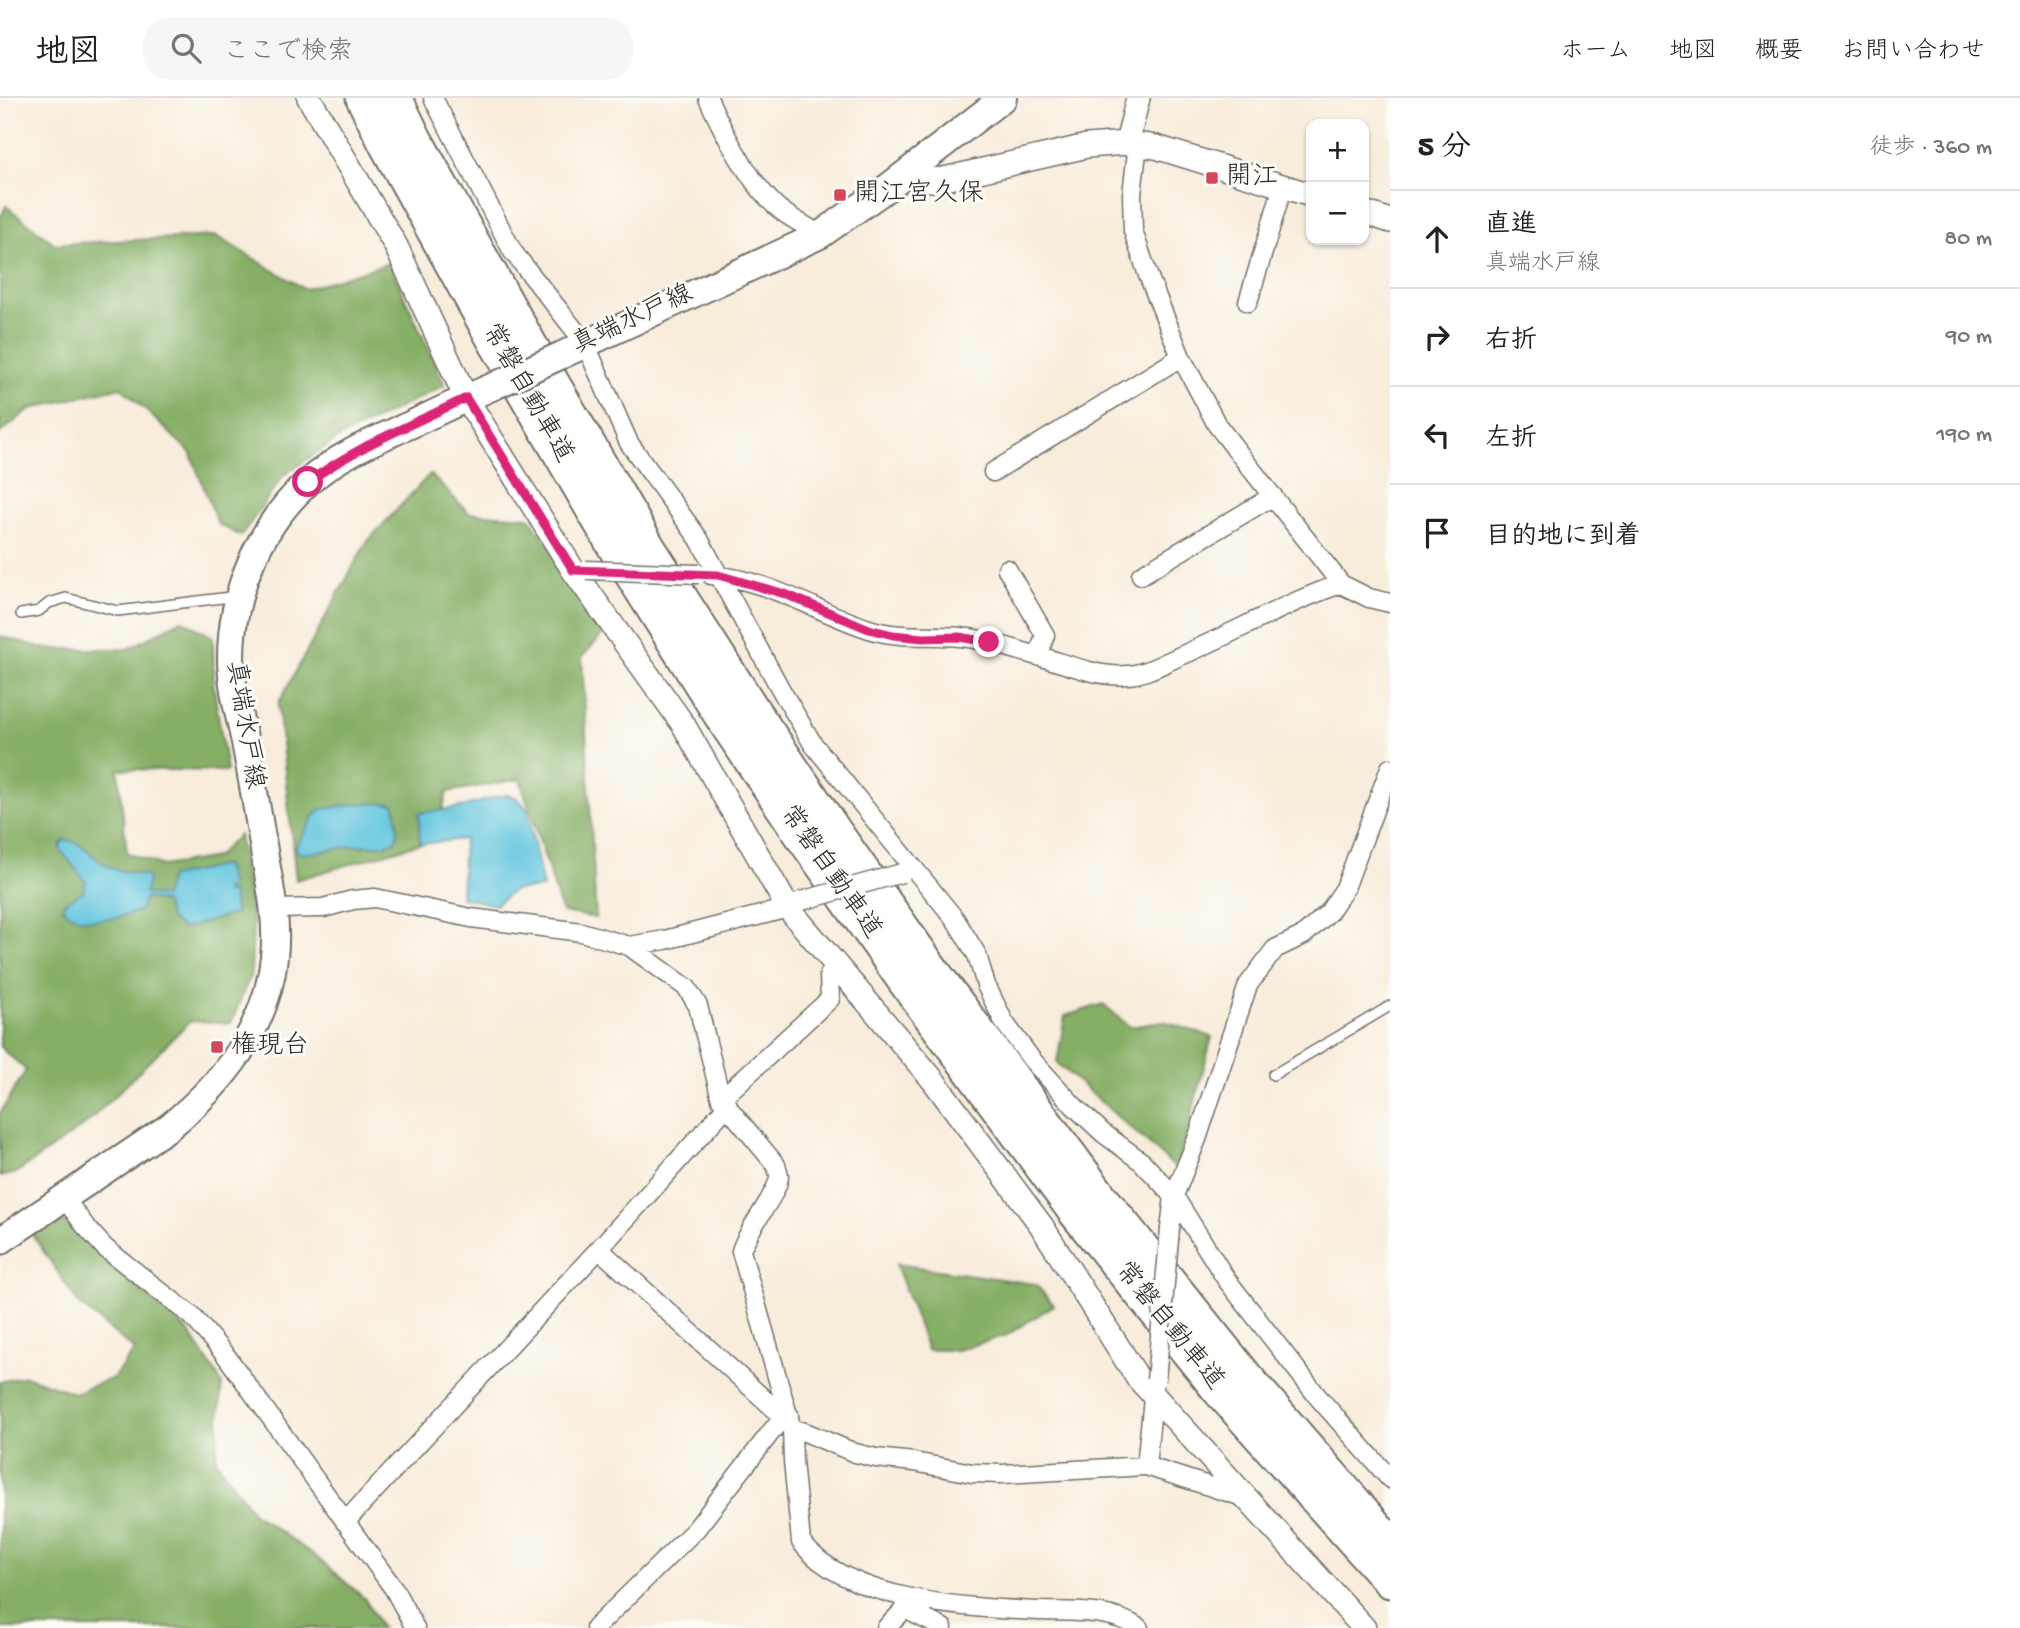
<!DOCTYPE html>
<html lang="ja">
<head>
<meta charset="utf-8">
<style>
	body { margin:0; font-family:"Gochi Hand","Klee One",sans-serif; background:#f6f6f6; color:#222 }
	.controls { position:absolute; right:21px; top:21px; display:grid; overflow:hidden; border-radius:14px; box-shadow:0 2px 5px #0004 }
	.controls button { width:63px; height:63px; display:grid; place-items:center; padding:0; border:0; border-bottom:2px solid #e0e0e0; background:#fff; color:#222; font:35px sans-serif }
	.stop { position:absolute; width:21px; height:21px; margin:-16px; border:5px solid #db2777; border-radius:50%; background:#fff }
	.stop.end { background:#db2777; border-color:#fff; box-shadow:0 2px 7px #0008 }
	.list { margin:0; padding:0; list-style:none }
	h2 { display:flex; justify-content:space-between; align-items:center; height:91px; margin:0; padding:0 28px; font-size:30px }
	h2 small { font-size:23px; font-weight:400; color:#767676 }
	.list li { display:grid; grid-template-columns:46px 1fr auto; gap:21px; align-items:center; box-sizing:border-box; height:98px; padding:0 28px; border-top:2px solid #e0e0e0 }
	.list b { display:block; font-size:26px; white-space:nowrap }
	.list p { margin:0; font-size:23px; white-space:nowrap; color:#767676 }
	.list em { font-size:23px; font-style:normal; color:#767676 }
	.icon { flex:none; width:38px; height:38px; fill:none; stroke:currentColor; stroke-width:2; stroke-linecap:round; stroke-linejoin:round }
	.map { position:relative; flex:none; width:1390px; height:1530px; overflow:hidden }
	header { display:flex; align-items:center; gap:42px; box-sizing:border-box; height:98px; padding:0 35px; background:#fff; border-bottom:2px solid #e0e0e0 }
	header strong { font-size:33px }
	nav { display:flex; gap:38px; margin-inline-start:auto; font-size:24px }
	.search { width:490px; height:63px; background:#f6f6f6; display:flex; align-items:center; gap:18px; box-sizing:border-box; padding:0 24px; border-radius:28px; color:#767676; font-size:26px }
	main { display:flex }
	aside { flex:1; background:#fff }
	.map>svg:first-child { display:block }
	.forest { fill:#86af66; stroke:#586d48; stroke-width:2 }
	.water { fill:#61c5de; stroke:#467884; stroke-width:2 }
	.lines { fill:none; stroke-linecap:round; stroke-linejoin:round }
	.service-casing { stroke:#736f69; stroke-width:12 }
	.minor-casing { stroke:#736f69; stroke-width:21 }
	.tertiary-casing { stroke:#736f69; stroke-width:26 }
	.secondary-casing { stroke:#736f69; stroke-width:30 }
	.motorway-casing { stroke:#736f69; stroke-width:37 }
	.service { stroke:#fff; stroke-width:9 }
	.minor { stroke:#fff; stroke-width:18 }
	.tertiary { stroke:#fff; stroke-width:23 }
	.secondary { stroke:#fff; stroke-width:26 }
	.motorway { stroke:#fff; stroke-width:33 }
	.minor-bridge-casing { stroke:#736f69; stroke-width:21; stroke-linecap:butt }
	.secondary-bridge-casing { stroke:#736f69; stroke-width:30; stroke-linecap:butt }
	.minor-bridge { stroke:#fff; stroke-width:18 }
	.secondary-bridge { stroke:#fff; stroke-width:26 }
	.route { stroke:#db2777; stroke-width:9 }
	.poi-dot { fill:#d1495b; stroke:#fdfcf7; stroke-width:2.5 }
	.labels { text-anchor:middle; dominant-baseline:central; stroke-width:6; stroke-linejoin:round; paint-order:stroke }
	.poi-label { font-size:26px; fill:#2b2b2b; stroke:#fdfcf7; text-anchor:start }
	.street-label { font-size:26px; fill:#2b2b2b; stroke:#fdfcf7 }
</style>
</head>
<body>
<header>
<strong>地図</strong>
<div class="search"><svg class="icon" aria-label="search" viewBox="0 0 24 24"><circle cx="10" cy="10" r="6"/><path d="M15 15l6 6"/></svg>ここで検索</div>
<nav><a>ホーム</a><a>地図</a><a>概要</a><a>お問い合わせ</a></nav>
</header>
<main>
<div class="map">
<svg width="1390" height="1530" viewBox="0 0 1390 1530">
	<rect width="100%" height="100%" fill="#fdfcf7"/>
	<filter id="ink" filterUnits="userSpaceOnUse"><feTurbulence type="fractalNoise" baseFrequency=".0143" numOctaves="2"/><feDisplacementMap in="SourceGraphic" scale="14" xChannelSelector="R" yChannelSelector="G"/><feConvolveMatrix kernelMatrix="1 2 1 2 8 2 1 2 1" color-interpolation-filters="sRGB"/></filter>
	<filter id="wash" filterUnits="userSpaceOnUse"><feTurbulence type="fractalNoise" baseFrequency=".00686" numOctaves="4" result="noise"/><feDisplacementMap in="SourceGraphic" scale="28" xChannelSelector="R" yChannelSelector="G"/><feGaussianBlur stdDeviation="1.57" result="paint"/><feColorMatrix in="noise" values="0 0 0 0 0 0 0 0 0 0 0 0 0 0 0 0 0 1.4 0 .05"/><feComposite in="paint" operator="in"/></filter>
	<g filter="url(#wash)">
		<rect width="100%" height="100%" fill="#f8ecdb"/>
		<!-- forest -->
		<path class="forest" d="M6,108L55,146L216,138L305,191L389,165L445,287L339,340L284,377L241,438L218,426L190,354L121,289L30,311L0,335V121Z
			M430,376L469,415L529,419L571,480L602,537L582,559L596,820L562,814L520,681L447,694L435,741L296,782L278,606L366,445Z
			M182,522L213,539L214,591L227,673L118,671L127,755L163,768L216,759L239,737L253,823L251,876L231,925L190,923L85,1027L16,1075L0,1079V1015L26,972L0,949V538L47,551H128Z
			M1103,906L1130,929L1163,923L1212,939L1177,1071L1057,965L1065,918Z
			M60,1121L189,1234L222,1285L216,1362L253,1415L315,1458L364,1500L382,1530H0V1284L25,1278L74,1295L113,1280L135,1252L79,1206L32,1136Z
			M896,1166L1035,1186L1054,1207L1007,1237L957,1252H927Z"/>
		<!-- water -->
		<path class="water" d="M507,697L517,700L527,711L543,790L514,792L495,807L461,799L464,741L420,746L419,715C440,713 460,710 480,704C489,701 496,698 507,697Z
			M389,705L395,707L398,734L395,743L385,747L351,748L304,756L297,754L295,750L315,717L322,711L359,706Z
			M65,742C85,743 91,760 107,768C119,773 133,775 146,778L148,781L145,796L164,799L170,779L225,767L231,789L225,790L226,795L232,794L236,815L183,831L170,821L164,804L145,800L140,812C122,821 78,829 63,810L64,805L83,794L86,784L60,751L61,745Z"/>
	</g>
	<g filter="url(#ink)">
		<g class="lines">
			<defs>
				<path id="service" d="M21,516L39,513L49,505L66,500L118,513L238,498
					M1273,977L1390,908"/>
				<path id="minor" d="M433,0L513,154L585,245L629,345L699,441L781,592L813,646L955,821L977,857L986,887L1004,924L1032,962L1074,1008L1103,1035L1142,1064L1174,1098L1226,1181L1318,1299L1390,1381
					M708,0C723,34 753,92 783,114C794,122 808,129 820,137
					M1138,46L1132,96L1133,133L1148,177L1181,259L1217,327L1341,486L1369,500L1390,505
					M1248,204L1283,88
					M993,374L1181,259
					M711,477C767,481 817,514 869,531C899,541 929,536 960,539C986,541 1012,551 1038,558L1045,537L1007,471
					M1141,477L1273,398
					M1038,558C1066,565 1098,580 1128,577C1145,576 1162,566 1178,559C1233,536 1284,505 1341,486
					M274,811L323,810L353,802L375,800L471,820L581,834L629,848L665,842L788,810L798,805
					M629,848L687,890L698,908L721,1001L776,1067C777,1071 779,1075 779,1078C779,1095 747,1131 741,1153L792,1331L793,1363L801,1444C848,1505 970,1510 1041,1513C1075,1514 1110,1511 1139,1530
					M721,1001L830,901L829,877L837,868
					M64,1100L86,1129L105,1150L192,1218L227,1259L394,1491L415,1530
					M1170,1131L1174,1098L1197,1041L1248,887L1275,851L1304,837L1329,814L1345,790L1390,670
					M599,1151L777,1313L789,1317
					M792,1331L805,1334L855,1355L876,1360L914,1364L972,1375L1002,1376L1146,1368L1246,1400
					M1146,1368L1154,1291
					M345,1424L599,1151L728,1007
					M905,1511L943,1530
					M595,1530L696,1431L778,1325L789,1317
					M886,1530L905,1511L906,1499"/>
				<path id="tertiary" d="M309,0L396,148L466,300L573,472L683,626L788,810L933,982L1041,1127L1137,1279L1364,1530
					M1127,45L1138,0
					M908,73L931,82L944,81L1087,48L1127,45L1156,49L1311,97
					M1364,114L1390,123"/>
				<path id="secondary" d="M562,257L820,137L887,90L1003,0
					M0,1143L169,1029C223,985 267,931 274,859C278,825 271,792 265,759C259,720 252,682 245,644C239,617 231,588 231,560C231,495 258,431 306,386C336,358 375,342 412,326C439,313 466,300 494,288"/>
				<path id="motorway" d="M363,0L387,48L497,247L617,453L723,621L809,748L906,885L1076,1115L1219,1292L1390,1483
					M395,0L415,41L525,238L650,452L754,614L835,734L927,865L1100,1098L1246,1279L1390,1445"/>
			</defs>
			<!-- service casing -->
			<use href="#service" class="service-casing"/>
			<!-- minor casing -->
			<use href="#minor" class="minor-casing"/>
			<!-- tertiary casing -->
			<use href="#tertiary" class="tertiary-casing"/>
			<!-- secondary casing -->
			<use href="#secondary" class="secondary-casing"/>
			<!-- motorway casing -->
			<use href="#motorway" class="motorway-casing"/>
			<!-- service -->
			<use href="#service" class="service"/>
			<!-- minor -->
			<use href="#minor" class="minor"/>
			<!-- tertiary -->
			<use href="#tertiary" class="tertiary"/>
			<!-- secondary -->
			<use href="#secondary" class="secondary"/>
			<!-- motorway -->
			<use href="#motorway" class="motorway"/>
			<defs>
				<path id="minor-bridge" d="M586,472L699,476
					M801,803L902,775
					M1156,1282L1170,1131"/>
				<path id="secondary-bridge" d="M494,288L562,257"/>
			</defs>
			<!-- minor-bridge casing -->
			<use href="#minor-bridge" class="minor-bridge-casing"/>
			<!-- secondary-bridge casing -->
			<use href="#secondary-bridge" class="secondary-bridge-casing"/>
			<!-- minor-bridge -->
			<use href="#minor-bridge" class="minor-bridge"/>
			<!-- secondary-bridge -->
			<use href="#secondary-bridge" class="secondary-bridge"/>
		</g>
	</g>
	<g class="lines" filter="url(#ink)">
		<!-- route -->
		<path class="route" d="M308,384C357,348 412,327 466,300L573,472L718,477L785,496L869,531L893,537L923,540L959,539L989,544"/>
	</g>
	<!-- markers -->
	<g class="poi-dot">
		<rect x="1205" y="73" width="14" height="14" rx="3.5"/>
		<rect x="833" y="90" width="14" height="14" rx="3.5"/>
		<rect x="210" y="942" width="14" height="14" rx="3.5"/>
	</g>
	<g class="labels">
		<!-- poi labels -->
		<g class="poi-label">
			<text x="1226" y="80">開江</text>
			<text x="854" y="97">開江宮久保</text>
			<text x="231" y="949">権現台</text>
		</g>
		<!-- street labels -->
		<g class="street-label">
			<text transform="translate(633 223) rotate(-25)">真端水戸線</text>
			<text transform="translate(526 296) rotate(60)">常磐自動車道</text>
			<text transform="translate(243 627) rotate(81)">真端水戸線</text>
			<text transform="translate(829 775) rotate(55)">常磐自動車道</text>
			<text transform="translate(1168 1229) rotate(51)">常磐自動車道</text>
		</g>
	</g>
</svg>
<div class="controls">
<button>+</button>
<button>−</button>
</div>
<div class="stop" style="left:308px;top:384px"></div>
<div class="stop end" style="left:989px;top:544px"></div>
</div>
<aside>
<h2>5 分<small>徒歩 · 360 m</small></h2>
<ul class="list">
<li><svg class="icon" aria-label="ahead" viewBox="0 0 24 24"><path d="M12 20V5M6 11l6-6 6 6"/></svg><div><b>直進</b><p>真端水戸線</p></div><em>80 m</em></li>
<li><svg class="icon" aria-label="right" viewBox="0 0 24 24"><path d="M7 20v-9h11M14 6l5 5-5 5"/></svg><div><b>右折</b></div><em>90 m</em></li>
<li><svg class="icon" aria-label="left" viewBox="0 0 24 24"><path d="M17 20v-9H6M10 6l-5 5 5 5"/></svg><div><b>左折</b></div><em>190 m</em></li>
<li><svg class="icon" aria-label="arrive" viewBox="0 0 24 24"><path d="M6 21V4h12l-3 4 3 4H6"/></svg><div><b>目的地に到着</b></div></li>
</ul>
</aside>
</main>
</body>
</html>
